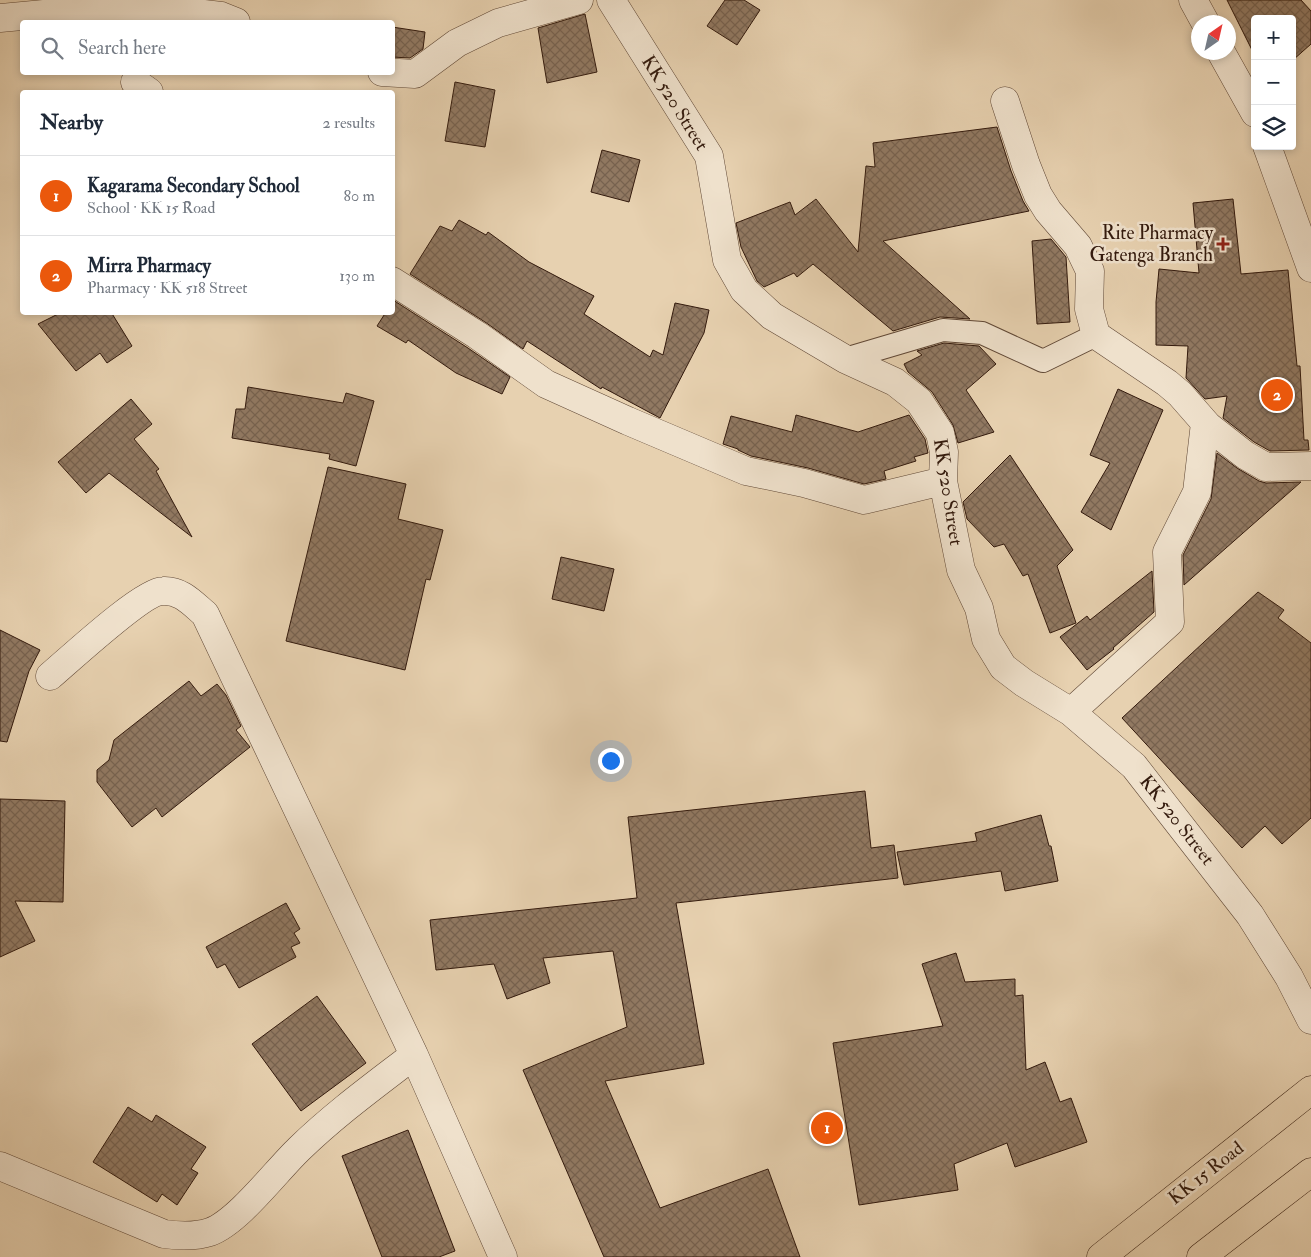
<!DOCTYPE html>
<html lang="en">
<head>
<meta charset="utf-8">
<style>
	body { margin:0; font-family:"IM FELL Double Pica",serif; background:#f2f2f3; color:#1f2937 }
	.controls { position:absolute; right:15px; top:15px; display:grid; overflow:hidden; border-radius:5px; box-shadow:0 2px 8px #0003 }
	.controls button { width:45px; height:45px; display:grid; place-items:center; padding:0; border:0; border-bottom:1px solid #e0e1e3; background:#fff; color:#1f2937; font:25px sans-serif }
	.compass { position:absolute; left:1191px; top:15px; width:45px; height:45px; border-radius:50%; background:#fff; box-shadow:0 2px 8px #0003; rotate:34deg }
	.you { position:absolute; left:610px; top:760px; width:18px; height:18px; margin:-12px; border:4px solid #fff; border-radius:50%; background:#1a73e8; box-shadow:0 0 0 8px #1a73e833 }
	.badge { display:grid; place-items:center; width:32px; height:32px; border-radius:50%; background:#ea580c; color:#fff; font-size:16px; font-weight:700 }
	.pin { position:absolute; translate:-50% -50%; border:2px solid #fff; box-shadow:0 1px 5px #0006 }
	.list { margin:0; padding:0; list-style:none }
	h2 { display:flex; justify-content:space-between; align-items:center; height:65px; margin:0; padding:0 20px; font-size:21px }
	h2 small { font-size:16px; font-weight:400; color:#747a83 }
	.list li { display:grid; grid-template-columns:32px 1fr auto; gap:15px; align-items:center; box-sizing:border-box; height:80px; padding:0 20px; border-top:1px solid #e0e1e3 }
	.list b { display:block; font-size:19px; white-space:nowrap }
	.list p { margin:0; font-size:16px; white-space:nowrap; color:#747a83 }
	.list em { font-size:16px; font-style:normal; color:#747a83 }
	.icon { flex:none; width:28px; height:28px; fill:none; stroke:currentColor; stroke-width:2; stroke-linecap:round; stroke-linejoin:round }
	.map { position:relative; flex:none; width:1311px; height:1257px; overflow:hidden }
	.search { position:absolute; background:#fff; box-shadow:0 2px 8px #0003; left:20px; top:20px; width:375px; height:55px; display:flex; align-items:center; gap:12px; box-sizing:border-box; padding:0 18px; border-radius:5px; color:#747a83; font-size:19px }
	.panel { position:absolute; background:#fff; box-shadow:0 2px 8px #0003; left:20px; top:90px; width:375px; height:225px; border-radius:5px }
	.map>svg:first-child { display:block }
	.building { fill:url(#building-cross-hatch); stroke:#331a0d }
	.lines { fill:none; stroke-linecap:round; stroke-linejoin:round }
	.service-casing { stroke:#604836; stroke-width:24 }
	.minor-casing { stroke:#604836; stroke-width:29 }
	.trunk-casing { stroke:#331a0d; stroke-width:29 }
	.service { stroke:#efe1cc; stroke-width:22 }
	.minor { stroke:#efe1cc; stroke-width:28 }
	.trunk { stroke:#e7d1b0; stroke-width:28 }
	.poi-dot { fill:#8f2418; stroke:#efe1cc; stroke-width:2 }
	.labels { text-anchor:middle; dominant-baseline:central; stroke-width:5; stroke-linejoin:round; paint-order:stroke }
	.street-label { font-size:19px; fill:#331a0d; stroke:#efe1cc }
	.poi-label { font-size:19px; fill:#331a0d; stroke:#efe1cc; text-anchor:end }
</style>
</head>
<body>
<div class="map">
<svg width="1311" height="1257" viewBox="0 0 1311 1257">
	<defs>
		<pattern id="building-cross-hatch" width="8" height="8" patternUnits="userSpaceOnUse" patternTransform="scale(1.25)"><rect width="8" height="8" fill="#917962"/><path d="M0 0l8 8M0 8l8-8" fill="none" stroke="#77624f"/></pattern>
	</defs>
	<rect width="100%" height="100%" fill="#e7d1b0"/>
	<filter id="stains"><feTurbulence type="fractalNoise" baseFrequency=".004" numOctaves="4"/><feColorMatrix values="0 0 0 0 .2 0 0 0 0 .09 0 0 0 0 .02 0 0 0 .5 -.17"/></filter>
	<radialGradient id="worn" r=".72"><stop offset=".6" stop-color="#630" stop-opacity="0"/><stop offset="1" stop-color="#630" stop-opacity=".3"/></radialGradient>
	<!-- building -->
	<path class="building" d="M725,0H744L760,10L737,45L707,26Z
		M1227,0H1301L1311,11V44L1293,60L1292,19H1255L1254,54Z
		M585,14L597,72L547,83L538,28Z
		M392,27L425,32L423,49L410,58L392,57Z
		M455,82L495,90L485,147L445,141Z
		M997,127L1011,171L1023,201L1029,211L883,241L970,319L940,317L893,331L813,264L797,277L794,273L764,287L757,281L741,247L736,223L790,202L795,215L816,199L858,252L866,166L875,167L873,143Z
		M602,150L640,160L629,202L591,192Z
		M1233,199L1241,274L1288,270L1297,366H1300L1304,440H1308L1309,450L1270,451L1254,442L1223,418L1227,396L1205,399L1186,378L1188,346L1156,345V302L1159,269L1199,273L1193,203Z
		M459,220L486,235L488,232L529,262L594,296L584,314L650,357L653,350L663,355L675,303L709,310L704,333L660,418L602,387L601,389L527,341L523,349L485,322L410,274L440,226L452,231Z
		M1051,239L1066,257L1070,322L1037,324L1032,241Z
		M393,300L468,348L510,377L502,394L456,373L408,340L406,343L377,326L386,312H392Z
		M62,312H111L132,346L107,363L100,353L76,371L38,324Z
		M944,343L979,346L996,364L966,390L994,432L958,443L953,425L932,392L908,372L904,364L922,355L917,351Z
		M248,387L343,403L346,393L374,401L356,466L329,459L330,454L232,438L236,409H245Z
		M1118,389L1163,410L1111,530L1081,512L1110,463L1090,455Z
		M131,399L152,424L134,439L159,469L156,471L192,537L109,473L86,493L58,462Z
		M796,415L858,432L909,415L925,439L928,453L914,457L916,461L884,471L886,479L864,484L808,468L751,456L738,450V449L723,444L731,416L792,432Z
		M1217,453L1237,468L1259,481L1266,483L1301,482L1184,585L1183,555L1211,499Z
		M1010,455L1073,550L1057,566L1076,623L1050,633L1028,574L1023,576L1004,544L994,547L967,519L963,502Z
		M328,467L406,484L398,519L443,530L430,580L426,579L405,670L286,641Z
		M561,557L614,569L604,611L552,599Z
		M1152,571L1154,612L1113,648L1114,649L1087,670L1060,637L1087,616L1090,620Z
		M1258,592L1284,610L1278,618L1311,643V818L1282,844L1265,826L1242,848L1122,718Z
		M0,630L40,650L29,671L7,742L0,741Z
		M189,681L201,696L217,684L226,695L241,726L236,730L250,747L162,817L156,808L132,827L97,782V770L109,760L114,740Z
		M865,791L871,848L894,845L898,878L676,903L704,1064L605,1081L660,1208L768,1169L800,1257H604L523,1070L627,1027L613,951L543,958L550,983L507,999L494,964L436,970L430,920L637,898L628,817Z
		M0,799L65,801L63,902L15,901L35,941L0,957Z
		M1041,815L1049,846H1051L1058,881L1005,891L1001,871L904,885L897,852L977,841L975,833Z
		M286,903L300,929L294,933L300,943L291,947L296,957L239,988L225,964L217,968L206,947Z
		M956,953L965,982L1015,979V996L1023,995L1026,1070L1045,1062L1060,1102L1071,1098L1087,1142L1015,1167L1007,1143L954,1164L958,1190L859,1205L833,1043L943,1026L922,964Z
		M317,996L366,1063L301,1111L252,1044Z
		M128,1107L152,1122L156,1115L206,1147L191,1169L198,1173L177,1205L162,1194L157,1202L93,1162Z
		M408,1130L455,1251L439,1257H382L342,1156Z"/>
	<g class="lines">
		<defs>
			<path id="service" d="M845,359L943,330L982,333L1043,361L1096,335"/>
			<path id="minor" d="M611,0L709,156L727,260L744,290L772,316L845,359L895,382L919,401L940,433L944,452L943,481L961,570L979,608L986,639L1003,667L1024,683L1071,712L1134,766L1250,915L1289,977L1311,1020
				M1193,0L1205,22
				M0,18L54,13L188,12L221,16L236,22
				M1221,52L1255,113
				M382,72L415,74L457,43L498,23L579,0
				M135,82L149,92
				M1005,101L1026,165L1038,195L1048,211L1078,246L1090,271L1089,309L1096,335L1167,383L1180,394L1208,426L1245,455L1266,467L1311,466
				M1267,146L1311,268
				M392,281L477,335L546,384L628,421L746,471L804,483L864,500L943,481
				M50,676C69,660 143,591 163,591C181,590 192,603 205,614L414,1055L503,1257
				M1071,712L1170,622L1167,552L1197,492L1205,423
				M0,1166L164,1234C179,1236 195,1237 210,1232C238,1222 276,1171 299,1149C335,1114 375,1085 414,1055"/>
			<path id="trunk" d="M1101,1257L1311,1090
				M1201,1257L1311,1172"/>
		</defs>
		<!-- service casing -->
		<use href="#service" class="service-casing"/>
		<!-- minor casing -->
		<use href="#minor" class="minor-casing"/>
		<!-- trunk casing -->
		<use href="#trunk" class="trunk-casing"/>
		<!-- service -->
		<use href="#service" class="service"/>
		<!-- minor -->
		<use href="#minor" class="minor"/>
		<!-- trunk -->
		<use href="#trunk" class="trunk"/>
	</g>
	<!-- markers -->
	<path class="poi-dot" d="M1220.5 236.5h5v5h5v5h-5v5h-5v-5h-5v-5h5z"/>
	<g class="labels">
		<!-- street labels -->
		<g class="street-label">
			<text transform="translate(675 103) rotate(58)">KK 520 Street</text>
			<text transform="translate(948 492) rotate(81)">KK 520 Street</text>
			<text transform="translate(1177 820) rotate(52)">KK 520 Street</text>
			<text transform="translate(1206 1173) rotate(-38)">KK 15 Road</text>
		</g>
		<!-- poi labels -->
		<g class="poi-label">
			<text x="1213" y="233">Rite Pharmacy<tspan x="1213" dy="22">Gatenga Branch</tspan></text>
		</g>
	</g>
	<rect width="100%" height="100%" filter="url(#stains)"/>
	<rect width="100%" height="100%" fill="url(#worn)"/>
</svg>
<div class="controls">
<button>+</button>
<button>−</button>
<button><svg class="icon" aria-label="layers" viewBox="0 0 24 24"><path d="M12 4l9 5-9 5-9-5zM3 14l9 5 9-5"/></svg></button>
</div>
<svg class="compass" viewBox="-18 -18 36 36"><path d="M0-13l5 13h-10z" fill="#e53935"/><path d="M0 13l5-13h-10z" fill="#747a83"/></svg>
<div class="you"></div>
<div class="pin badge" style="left:827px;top:1128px">1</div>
<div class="pin badge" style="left:1277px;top:395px">2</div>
<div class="search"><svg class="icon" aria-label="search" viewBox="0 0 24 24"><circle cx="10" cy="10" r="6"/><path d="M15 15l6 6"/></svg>Search here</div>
<section class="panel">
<h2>Nearby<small>2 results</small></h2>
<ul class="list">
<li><span class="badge">1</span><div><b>Kagarama Secondary School</b><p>School · KK 15 Road</p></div><em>80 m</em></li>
<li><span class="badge">2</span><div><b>Mirra Pharmacy</b><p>Pharmacy · KK 518 Street</p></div><em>130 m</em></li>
</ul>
</section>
</div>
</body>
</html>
